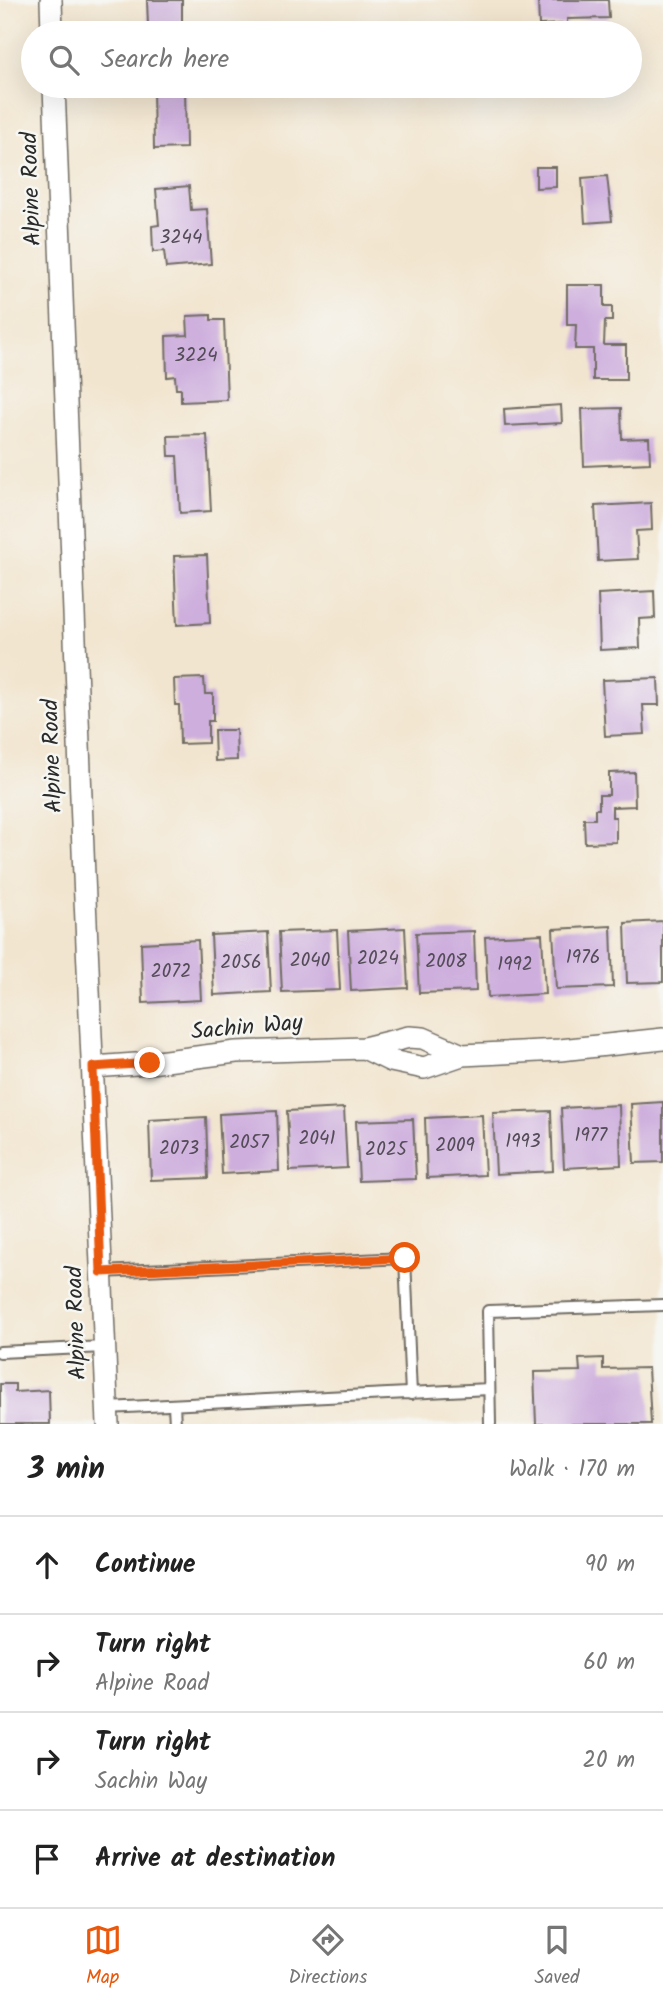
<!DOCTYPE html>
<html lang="en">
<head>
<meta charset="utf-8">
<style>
	body { margin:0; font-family:Kalam,sans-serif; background:#f2f2f2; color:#222 }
	.stop { position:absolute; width:21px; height:21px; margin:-16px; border:5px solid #ea580c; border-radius:50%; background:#fff }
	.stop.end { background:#ea580c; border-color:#fff; box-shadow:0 2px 7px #0008 }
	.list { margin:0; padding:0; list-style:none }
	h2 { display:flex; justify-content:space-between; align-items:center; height:91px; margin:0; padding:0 28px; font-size:30px }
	h2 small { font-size:23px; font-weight:400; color:#767676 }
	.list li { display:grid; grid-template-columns:46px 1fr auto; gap:21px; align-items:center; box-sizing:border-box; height:98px; padding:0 28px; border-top:2px solid #e0e0e0 }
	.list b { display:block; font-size:26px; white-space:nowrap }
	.list p { margin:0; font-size:23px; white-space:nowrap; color:#767676 }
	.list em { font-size:23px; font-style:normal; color:#767676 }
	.icon { flex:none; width:38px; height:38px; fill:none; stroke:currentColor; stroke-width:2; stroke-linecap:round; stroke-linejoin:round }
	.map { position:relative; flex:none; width:663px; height:1424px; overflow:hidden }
	.search { position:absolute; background:#fff; box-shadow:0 7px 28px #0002; left:21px; right:21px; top:21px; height:77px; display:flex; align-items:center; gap:18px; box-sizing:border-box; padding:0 24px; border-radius:38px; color:#767676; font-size:26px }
	.sheet { height:483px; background:#fff }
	nav { display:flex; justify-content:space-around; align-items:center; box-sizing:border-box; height:98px; border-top:2px solid #e0e0e0; background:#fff; font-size:19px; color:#767676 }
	nav a { display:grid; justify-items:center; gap:4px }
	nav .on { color:#ea580c }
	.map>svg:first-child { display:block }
	.building { fill:#cdaedd }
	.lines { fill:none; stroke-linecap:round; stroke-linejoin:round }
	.service-casing { stroke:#716c64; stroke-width:14 }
	.minor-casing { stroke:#716c64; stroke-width:24 }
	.service { stroke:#fff; stroke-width:10 }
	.minor { stroke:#fff; stroke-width:21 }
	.route { stroke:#ea580c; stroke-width:9 }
	.labels { text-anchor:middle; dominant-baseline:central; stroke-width:5; stroke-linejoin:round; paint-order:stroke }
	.number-label { font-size:19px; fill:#544c58 }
	.street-label { font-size:23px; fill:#2b2b2b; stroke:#f6f6f2 }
</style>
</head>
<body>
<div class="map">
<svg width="663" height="1424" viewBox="0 0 663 1424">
	<rect width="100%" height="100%" fill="#f6f6f2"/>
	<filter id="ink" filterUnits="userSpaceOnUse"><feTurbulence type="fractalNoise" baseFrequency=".0143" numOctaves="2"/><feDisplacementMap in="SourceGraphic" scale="14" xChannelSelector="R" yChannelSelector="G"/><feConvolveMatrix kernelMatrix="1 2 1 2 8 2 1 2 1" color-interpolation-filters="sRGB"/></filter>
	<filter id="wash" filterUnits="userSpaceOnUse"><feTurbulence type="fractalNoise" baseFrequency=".00686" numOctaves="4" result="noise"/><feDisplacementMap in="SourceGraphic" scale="28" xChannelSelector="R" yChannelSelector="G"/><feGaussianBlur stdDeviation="1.57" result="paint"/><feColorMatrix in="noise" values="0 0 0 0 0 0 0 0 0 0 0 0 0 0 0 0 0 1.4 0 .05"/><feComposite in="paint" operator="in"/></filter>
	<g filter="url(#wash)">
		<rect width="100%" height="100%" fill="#f2e5cf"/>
		<g id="blocks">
			<!-- building -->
			<path class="building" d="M147,0H182V25L148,26Z
				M538,0H608L609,18L567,19V24L539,25Z
				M153,86H185L186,148L154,149Z
				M536,167H556V187L536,188Z
				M607,176L612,221L585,223L582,178Z
				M189,186L191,210L207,209L211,264L166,268L164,251L153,252L152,226L159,225L156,189Z
				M567,285H604V307H612V321H605L604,345H626V380H593V349H575L576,325H567Z
				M211,315V320H224L227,400L181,402V389H176L175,376L167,377L166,336L188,335L187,316Z
				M561,405L562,423L505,426L504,409Z
				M621,408L622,439L649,438L650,463L584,466L582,409Z
				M207,435L211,511L180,513L177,456H169L168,436Z
				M651,503L652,530L636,531L638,559L598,561L595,506Z
				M207,555L210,623L177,625L174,556Z
				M654,591L655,618L639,619L640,648L600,650L598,594Z
				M204,678L205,694H213V721H208V743L180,744L179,705H175L174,679Z
				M658,678L659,705H643L645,734L605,736L602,680Z
				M214,730H236L237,760L215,761Z
				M634,772L635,806L612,807V817H616V842L585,843L584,819H595V809H599V795H609V773Z
				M663,921V982L627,983L625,923Z
				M611,926L613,987L556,989L553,929Z
				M405,928L408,988L351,991L348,931Z
				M337,930L340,990L282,992L279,932Z
				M474,931L476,991L419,993L416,933Z
				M268,932L271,992L214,995L211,935Z
				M542,934L545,994L488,997L485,937Z
				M198,940L201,1000L143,1003L141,943Z
				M663,1102V1162L634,1163L631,1104Z
				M619,1105L621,1165L564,1168L561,1108Z
				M344,1108L347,1168L290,1171L287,1111Z
				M277,1111L279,1171L222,1174L219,1114Z
				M551,1111L553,1171L496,1174L493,1113Z
				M482,1115L485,1175L427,1178L425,1118Z
				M206,1117L208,1178L151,1180L149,1120Z
				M413,1119L416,1179L359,1181L356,1121Z
				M603,1358V1369L648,1368L651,1424H536L534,1372L580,1371L579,1359Z
				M0,1384H15V1392L49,1390L50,1424H0Z"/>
		</g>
	</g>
	<g filter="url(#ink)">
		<use href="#blocks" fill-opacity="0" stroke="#716c64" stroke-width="2"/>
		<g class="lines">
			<defs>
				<path id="service" d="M101,1272L405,1258L411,1394
					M0,1352L104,1347
					M174,1405L175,1424
					M107,1408L489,1389
					M490,1424L488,1311L663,1305"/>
				<path id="minor" d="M51,0L52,33
					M54,86L84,876L108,1424
					M364,1048L391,1061L424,1068L462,1055L560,1050L663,1039
					M93,1067L150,1063L236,1052L364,1048L409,1037L423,1038L462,1055"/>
			</defs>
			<!-- service casing -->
			<use href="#service" class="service-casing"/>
			<!-- minor casing -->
			<use href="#minor" class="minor-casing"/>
			<!-- service -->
			<use href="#service" class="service"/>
			<!-- minor -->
			<use href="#minor" class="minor"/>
		</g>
	</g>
	<g class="lines" filter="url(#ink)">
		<!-- route -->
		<path class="route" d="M150,1063L93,1067L101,1272L405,1258"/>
	</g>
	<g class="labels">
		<!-- number labels -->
		<g class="number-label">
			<text x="181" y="238">3244</text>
			<text x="196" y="356">3224</text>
			<text x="583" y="958">1976</text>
			<text x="378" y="959">2024</text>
			<text x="310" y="961">2040</text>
			<text x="446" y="962">2008</text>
			<text x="241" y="963">2056</text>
			<text x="515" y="965">1992</text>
			<text x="171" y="972">2072</text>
			<text x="591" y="1136">1977</text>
			<text x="317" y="1139">2041</text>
			<text x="523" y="1142">1993</text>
			<text x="249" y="1143">2057</text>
			<text x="455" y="1146">2009</text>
			<text x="179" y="1149">2073</text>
			<text x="386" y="1150">2025</text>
		</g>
		<!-- street labels -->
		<g class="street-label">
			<text transform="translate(32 189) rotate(-92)">Alpine Road</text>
			<text transform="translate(53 756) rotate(-92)">Alpine Road</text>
			<text transform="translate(247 1028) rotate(-5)">Sachin Way</text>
			<text transform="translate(77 1323) rotate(-92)">Alpine Road</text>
		</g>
	</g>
</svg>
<div class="stop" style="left:405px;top:1258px"></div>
<div class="stop end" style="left:150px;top:1063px"></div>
<div class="search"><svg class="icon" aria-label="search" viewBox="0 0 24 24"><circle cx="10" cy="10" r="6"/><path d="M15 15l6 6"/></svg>Search here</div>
</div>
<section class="sheet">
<h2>3 min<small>Walk · 170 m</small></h2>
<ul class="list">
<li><svg class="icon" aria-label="ahead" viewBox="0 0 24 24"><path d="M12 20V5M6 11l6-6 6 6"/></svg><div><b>Continue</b></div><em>90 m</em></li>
<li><svg class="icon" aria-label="right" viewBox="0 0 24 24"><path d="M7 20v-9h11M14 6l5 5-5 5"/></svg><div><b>Turn right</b><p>Alpine Road</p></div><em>60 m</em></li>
<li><svg class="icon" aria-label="right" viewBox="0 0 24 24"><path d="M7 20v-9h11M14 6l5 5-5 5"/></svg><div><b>Turn right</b><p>Sachin Way</p></div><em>20 m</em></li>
<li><svg class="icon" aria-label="arrive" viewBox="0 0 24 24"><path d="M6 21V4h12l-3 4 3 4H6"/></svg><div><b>Arrive at destination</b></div></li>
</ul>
</section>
<nav>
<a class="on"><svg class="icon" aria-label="map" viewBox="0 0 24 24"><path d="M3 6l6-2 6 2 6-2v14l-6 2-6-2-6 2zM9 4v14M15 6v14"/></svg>Map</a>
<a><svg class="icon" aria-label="directions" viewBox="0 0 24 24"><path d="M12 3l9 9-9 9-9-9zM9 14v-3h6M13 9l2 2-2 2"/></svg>Directions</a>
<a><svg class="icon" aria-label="saved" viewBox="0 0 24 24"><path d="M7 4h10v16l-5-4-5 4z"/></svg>Saved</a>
</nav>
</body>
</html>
